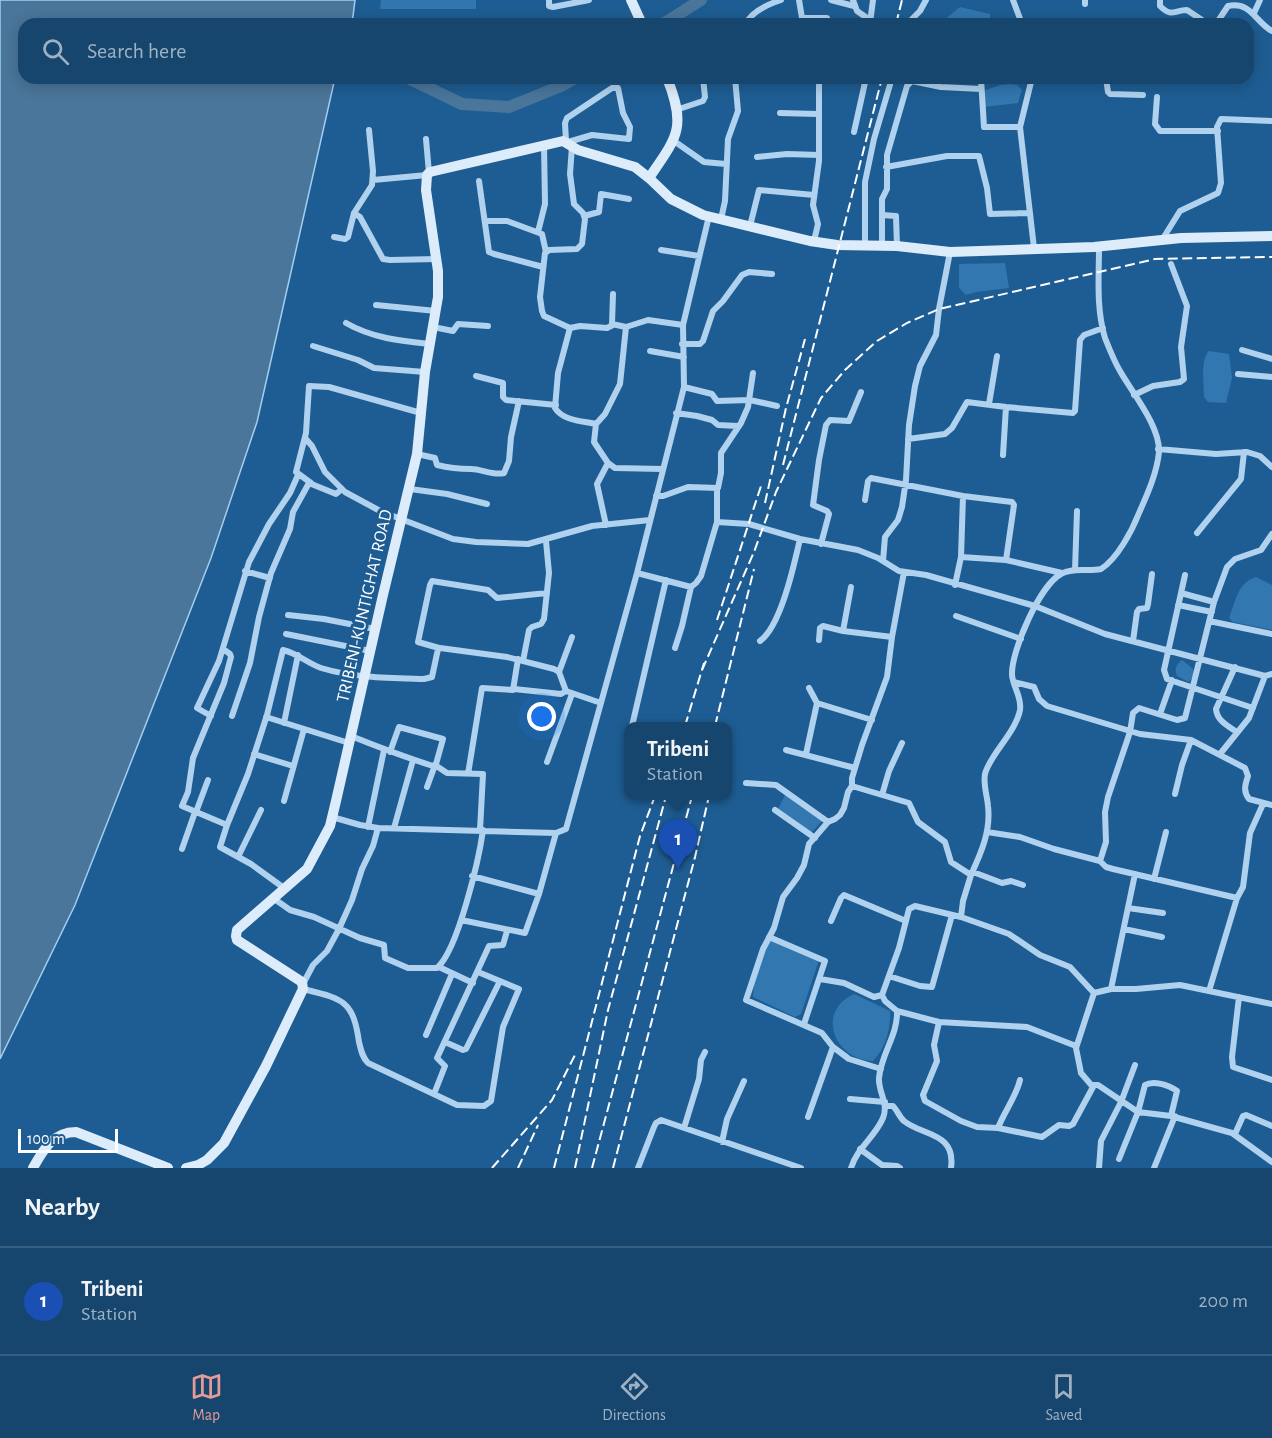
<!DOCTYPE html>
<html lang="en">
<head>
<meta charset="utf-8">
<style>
	body { margin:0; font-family:"Alegreya Sans",sans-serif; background:#235076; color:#f1f3f6 }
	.scale { position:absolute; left:18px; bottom:15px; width:100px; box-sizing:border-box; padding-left:6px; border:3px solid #fff; border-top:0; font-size:16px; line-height:21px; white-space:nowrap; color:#fff; -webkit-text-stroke:4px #1e5d93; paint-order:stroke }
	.you { position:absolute; left:542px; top:717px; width:21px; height:21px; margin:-15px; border:4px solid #fff; border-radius:50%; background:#1a73e8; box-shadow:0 0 0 9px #1a73e833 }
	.badge { display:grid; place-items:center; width:39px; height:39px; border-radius:50%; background:#e69b98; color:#fff; font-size:20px; font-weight:700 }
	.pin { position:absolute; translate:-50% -50px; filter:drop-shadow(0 2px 3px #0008) }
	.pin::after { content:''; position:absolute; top:32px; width:21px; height:18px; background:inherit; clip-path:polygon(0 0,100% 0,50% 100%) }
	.popup { position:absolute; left:624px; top:722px; width:108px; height:78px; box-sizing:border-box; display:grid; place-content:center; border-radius:12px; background:#16466e; filter:drop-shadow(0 2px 4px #0005); font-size:20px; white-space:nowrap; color:#9eb1c2 }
	.popup b { font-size:22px; color:#f1f3f6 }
	.popup::after { content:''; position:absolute; left:50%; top:100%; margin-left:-12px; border:12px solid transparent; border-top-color:#16466e }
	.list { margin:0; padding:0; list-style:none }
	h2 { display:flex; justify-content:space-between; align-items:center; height:78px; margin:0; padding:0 24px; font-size:26px }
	h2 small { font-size:20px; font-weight:400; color:#9eb1c2 }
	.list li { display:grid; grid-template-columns:39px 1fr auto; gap:18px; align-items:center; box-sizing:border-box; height:108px; padding:0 24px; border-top:2px solid #355e81 }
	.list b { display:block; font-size:22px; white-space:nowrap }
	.list p { margin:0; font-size:20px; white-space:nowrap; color:#9eb1c2 }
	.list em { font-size:20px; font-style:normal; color:#9eb1c2 }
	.icon { flex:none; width:33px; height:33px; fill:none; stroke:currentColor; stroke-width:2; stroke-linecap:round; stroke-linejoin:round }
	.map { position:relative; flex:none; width:1272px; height:1168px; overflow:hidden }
	.search { position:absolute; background:#16466e; box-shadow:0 3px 15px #0003; left:18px; right:18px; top:18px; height:66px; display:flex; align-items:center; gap:15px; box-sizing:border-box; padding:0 21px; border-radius:18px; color:#9eb1c2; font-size:22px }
	.sheet { height:186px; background:#16466e }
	nav { display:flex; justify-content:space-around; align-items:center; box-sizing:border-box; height:84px; border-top:2px solid #355e81; background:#16466e; font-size:16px; color:#9eb1c2 }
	nav a { display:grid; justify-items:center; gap:3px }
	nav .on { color:#e69b98 }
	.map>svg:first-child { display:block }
	.green { fill:#3277b0 }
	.water { fill:#4a769b; stroke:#a3cef0; stroke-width:1.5 }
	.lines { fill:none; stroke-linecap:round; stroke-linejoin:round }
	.river { stroke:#4a769b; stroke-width:12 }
	.minor { stroke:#b0d2ee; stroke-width:6 }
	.secondary { stroke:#ddecfa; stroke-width:10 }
	.rail { stroke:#fff; stroke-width:2; stroke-dasharray:10 4.5; stroke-linecap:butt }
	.labels { text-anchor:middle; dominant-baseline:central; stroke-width:6; stroke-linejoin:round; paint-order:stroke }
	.street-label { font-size:18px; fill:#fff; stroke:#1e5d93 }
</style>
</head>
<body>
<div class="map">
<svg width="1272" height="1168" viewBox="0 0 1272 1168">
	<rect width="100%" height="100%" fill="#1e5d93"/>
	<!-- green -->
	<path class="green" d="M381,0H476V9H380Z
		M960,7L990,14V24H942L944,20Z
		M1011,84L1017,85L1022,90L1018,103L984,107L982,91L1001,85Z
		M1005,263L1009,288L976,292L966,295L959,288V264Z
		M1209,351L1229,354L1232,378L1226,403L1208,402L1204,397C1204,385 1200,359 1209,351Z
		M1256,577L1272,585V630L1233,622L1229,618C1236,601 1237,583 1256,577Z
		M1182,660L1193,669V676L1189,682L1177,676C1174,668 1176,665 1182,660Z
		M786,793L823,820L810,834L776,813Z
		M773,938L819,960L801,1014L795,1017L753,997C754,977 757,951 773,938Z
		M854,994L890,1011C891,1028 886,1048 873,1061C833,1059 816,1011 854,994Z"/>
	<!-- water -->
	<path class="water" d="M0,0H355L352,24H24V78H335L257,422L211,558L75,905L0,1059Z"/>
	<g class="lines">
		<!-- river -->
		<path class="river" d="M663,24L701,0
			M408,78L462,104L509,107L561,86L575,78"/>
		<!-- minor -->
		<path class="minor" d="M549,0V6L553,7L589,0
			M799,0L802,18H827L830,24
			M831,0L854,6
			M853,0L857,11L870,20
			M1013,0L1022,24
			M1085,0V4
			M1160,0V6C1172,18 1174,10 1187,10L1208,24
			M1254,13L1260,0
			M870,23L873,0
			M746,24C751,12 769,4 781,0
			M907,24L920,11L926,0
			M1216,24L1228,6C1251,1 1256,23 1272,31
			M1032,78L1020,127L1034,248
			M1106,78L1108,92L1110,94L1143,95
			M981,79L984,127H1020
			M1157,97L1155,124L1160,131H1218
			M676,110L703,101L705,97L703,78
			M780,113L818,114
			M854,132L866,78
			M426,139L429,173
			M566,141L565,123L567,118L612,88H618L623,113L630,127L629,139L592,135L568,142
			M674,141L704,162L726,164
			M572,146L570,174L574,204L583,213L585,219L582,244L577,249L549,250L545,253L540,297L542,311L544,316L570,328L580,326L607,328L613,325
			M757,157L787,154L819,155
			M886,167L947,156H979L987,188L990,214L1029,213
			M373,180L427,175
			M479,181L489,252L494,254L543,267
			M354,213L360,217L383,259L390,260L437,259
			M882,215L896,216L897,246
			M584,216L599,212L601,194L629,199
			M721,219L725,201L728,139L738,111L735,78
			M486,221H507L542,234L546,252
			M750,226L759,190L814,195
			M538,232L545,204L544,145
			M334,237L345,239L348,237L354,213L372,185L373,171L369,130
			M1162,240L1180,211L1218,193L1221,183L1217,127L1221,119L1272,121
			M814,241L818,224L813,205L819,161V78
			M865,245V182L874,139L892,78
			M882,245V199L887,189V155L907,86L912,81L941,87L981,89
			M661,250L699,256
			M613,294L612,324L626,327
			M376,305L436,311
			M346,323C372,338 400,341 430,344
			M433,327L453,331L458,324L488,326
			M570,328L558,373L555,408C563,421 583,421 596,424
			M682,344H700L703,341L713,311L723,301L742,275L749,272L772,274
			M313,346L358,360L374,368L425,372
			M1242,350L1272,359
			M650,351L684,357
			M1238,374L1272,377
			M476,376L503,383V397L506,400L556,405
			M684,387L712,394L717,401L750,400L777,406
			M1134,395L1153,386L1180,382L1184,379L1181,347L1187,306L1171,264
			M989,404L997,356
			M676,413L697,416L712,420L718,425L738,426
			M305,438L312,446L325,472L345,492L380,511L453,539L476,542L528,544L592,526L650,520
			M908,439L945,434L952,428L967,402L1006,407L1073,413L1075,411L1080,340L1084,335L1103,328
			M1158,449L1216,454L1247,452L1260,456L1272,467
			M417,454L435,458L437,465C449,468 459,469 471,469C482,469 493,476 504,473L509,461L511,437L519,401
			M1003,455L1006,407
			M662,469L615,468L608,463L594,442L596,424L605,414L620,384L626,327L648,320L683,325
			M311,483L296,472L306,433L309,386L329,387L421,413
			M410,489L447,494L487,504
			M656,496H663L688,487L718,488L721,473V453L741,423L748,407L753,373
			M865,500L868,481L871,478L963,496L1012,502L1014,505L1006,560L961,557
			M717,522L749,524L800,539L858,550L878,558L899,571L926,575L1035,606L1105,634L1265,676
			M606,525L597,484L608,463
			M1197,533L1241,479L1244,452
			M821,544L829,514L827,511L813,505L819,460L826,425L830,420L849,421L861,392
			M1006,560L1062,573
			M883,561L885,537L898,520L902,507L906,480L909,425L915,386L920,366L936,335L939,309L950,252
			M1075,570L1077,511
			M245,571L270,578
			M904,572L892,637L887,677L862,745L852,778V786L909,803L918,822L945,842L951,862L971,875L963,901L961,917L1009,934L1040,955L1070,967L1094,993
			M637,573L691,587L682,626L675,648
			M1185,575L1164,670L1167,679L1253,708
			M955,585L961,557L963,496
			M691,587L696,583L701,576L717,522V489
			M1181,593L1214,602
			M1178,605L1212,612
			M288,615L324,619L375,629
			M956,616L1021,639
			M1209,621L1272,634
			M843,631L851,587
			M286,634L370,651
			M819,640L820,628L823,626L843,631L892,637
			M760,641C781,626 794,565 800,539
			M1133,641L1137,612L1139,609L1147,608L1148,604L1152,574
			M439,648L418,642L430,585L432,581L488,590L497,598L547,593
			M223,649L230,654L231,657L224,683L193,758L188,792L182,806L227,825L220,847L251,864L284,888
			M523,661L529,630L532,627L541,624L544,619L549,573L546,541
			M1235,667L1216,709C1217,721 1228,726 1237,732
			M559,672L572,637
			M1014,682L1034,687L1039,699L1047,706L1140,734L1191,740L1245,768L1248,776C1245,785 1243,791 1249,799L1272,805
			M809,688L817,703L872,720
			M514,689L561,694L566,691
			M1160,714L1172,680
			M211,716L197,708L219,661L249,562L269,524L290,493L298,475
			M232,716L250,663L259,617L271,573L290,529L293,512L309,483L336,494L342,489
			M266,717L349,743
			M284,723L298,655
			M632,726L666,580
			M351,736C378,747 405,757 433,766L436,764L443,739L399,727L390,752
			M786,750L855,768
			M254,754L293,766
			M806,754L817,703
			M1220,754L1249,718L1265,676L1272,674
			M547,762L572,694
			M468,774L482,688L513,690L518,659
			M746,783L776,785L828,822
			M852,786L848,792L844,808L840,815L835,819L828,822L809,844L804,865L797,878L783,897L774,928L763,949L746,1000L822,1033L833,1047L849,1059L881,1069
			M427,787L435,765L447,773L483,774L480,830
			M1175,794L1182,765L1191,740
			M882,795L889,771L902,743
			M284,801L304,729
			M775,810L815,838
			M196,812L208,780
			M332,817L360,825L378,828L556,833L566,829L637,573L684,387L683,325L709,216
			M227,825L248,774L267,715L283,650C297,653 307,663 321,668C354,678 390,678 424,679L432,677L438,649L440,648L507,657L554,669L559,672L566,691L601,703
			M368,827L384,750
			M394,828L413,760
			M987,832L1020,837L1054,849L1100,861L1106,867L1113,869L1237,898L1243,887L1250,833L1263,804
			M182,849L195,812
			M238,857L261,810
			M1100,861L1106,842L1105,812L1108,797L1130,732L1133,713L1139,708L1177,720L1185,718L1214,602L1227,567L1235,559L1261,550L1272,534
			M973,872L1002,883L1011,881L1023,885
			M971,875C981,853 991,831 988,806C987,795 983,784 985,774C989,756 1016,732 1020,710C1022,697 1013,687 1012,675C1011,651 1040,585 1061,574C1072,567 1088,572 1101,569C1117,559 1132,531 1139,513C1147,495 1157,473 1159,452C1160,426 1133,394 1120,371C1114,361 1109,348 1105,338C1096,308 1099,277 1099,247
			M472,876L539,894
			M1154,879L1166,832
			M273,898L290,910L314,917L360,938L384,945L385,958L408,968H437C458,950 479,859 483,830
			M1128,908L1163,913
			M461,920L525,933L539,894L556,833
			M831,921L841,898L844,895L906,921
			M1124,929L1162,937
			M769,937L825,961L804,1024
			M439,967L473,983
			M889,976L920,986L932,987L952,915
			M820,979L844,983L874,997L882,995
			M303,984L313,965L327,951L339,929L352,900L362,869L373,846L378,828
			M303,989C343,999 353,1000 359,1042C361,1050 362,1057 368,1063L457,1105L484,1106L491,1101L503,1027L519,989L478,972
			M1111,989L1135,874
			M1209,991L1237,898
			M1239,997L1232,1057L1233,1067L1272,1080
			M897,1011L939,1022L1027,1027L1076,1046
			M939,1022L934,1045L937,1061L923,1095L925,1101L961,1121L977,1127L998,1128L1042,1137L1059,1125L1069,1126L1073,1124L1093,1087L1081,1073L1076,1048L1094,993L1111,989H1136L1180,985L1272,1004
			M426,1035L452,974
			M445,1042L463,1050L466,1049L500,981
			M1093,1085H1098L1138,1112L1171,1116L1232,1133L1272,1162
			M434,1094L445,1066L437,1058L489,946L503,945L507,931
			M850,1099L885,1102
			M886,1106H893C897,1110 900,1118 904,1121C922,1136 956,1132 951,1168
			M808,1117L833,1047
			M684,1128L699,1079L701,1060L705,1052
			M998,1128C1004,1112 1016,1097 1020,1080
			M1235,1134L1243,1116L1246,1115L1272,1126
			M722,1142L727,1119L744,1081
			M860,1149L882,1165L897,1166L900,1168
			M1119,1159L1138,1112L1145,1085C1153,1080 1169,1085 1177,1091L1171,1116
			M638,1168L654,1127L656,1123L661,1120L801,1168
			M851,1168C857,1148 875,1137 883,1118C889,1103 878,1092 879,1078C881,1054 898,1035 897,1011L885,1001L882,995L899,948L909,909L915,906L961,917
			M1099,1168L1101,1141L1121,1102L1135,1065
			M1154,1168L1175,1116"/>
		<!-- secondary -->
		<path class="secondary" d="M631,0L642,24
			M667,78C687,128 677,137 649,178L671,199L703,215L810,241L837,245L897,246L950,252L1094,247L1181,238L1272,236
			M33,1168C43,1150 53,1132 76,1132L168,1168
			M186,1168L198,1165L207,1160L224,1143L266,1066L303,989L302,982L237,940L236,936L237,930L307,869L330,826L336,801L383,595L417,454L425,372L438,297V271L426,190L427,175L430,172L563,141L578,150L635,167L649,178"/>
		<!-- rail -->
		<path class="rail" d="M896,24L902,0
			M783,465L882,78
			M765,503L786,408L805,339
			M717,620L762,483
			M702,670L754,552L776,492L821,398L845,370L877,341L907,323L939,309L1155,259L1272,257
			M685,726L704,663
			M715,726L754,569
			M492,1168L552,1100L575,1055
			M518,1168L538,1125
			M554,1168L640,836L655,796
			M575,1168L608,1010L666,796
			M592,1168L692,796
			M613,1168L695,857L709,796"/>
	</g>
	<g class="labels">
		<!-- street labels -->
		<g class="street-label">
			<text transform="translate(365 606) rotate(-77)">TRIBENI-KUNTIGHAT ROAD</text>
		</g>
	</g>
</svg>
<div class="scale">100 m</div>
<div class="you"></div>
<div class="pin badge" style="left:678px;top:869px;background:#1a4fb4">1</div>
<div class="popup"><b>Tribeni</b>Station</div>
<div class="search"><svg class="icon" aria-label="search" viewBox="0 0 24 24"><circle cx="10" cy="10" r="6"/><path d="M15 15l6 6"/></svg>Search here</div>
</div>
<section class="sheet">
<h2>Nearby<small></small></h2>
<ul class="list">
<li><span class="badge" style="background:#1a4fb4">1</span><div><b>Tribeni</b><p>Station</p></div><em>200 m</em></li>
</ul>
</section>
<nav>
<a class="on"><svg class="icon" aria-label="map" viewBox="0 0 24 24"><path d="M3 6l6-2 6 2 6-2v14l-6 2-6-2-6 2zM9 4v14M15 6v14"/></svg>Map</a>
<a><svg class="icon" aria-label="directions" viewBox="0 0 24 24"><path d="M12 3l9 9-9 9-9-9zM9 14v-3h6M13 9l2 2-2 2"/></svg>Directions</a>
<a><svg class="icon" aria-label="saved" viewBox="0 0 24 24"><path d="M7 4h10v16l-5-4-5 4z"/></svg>Saved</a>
</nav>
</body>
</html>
